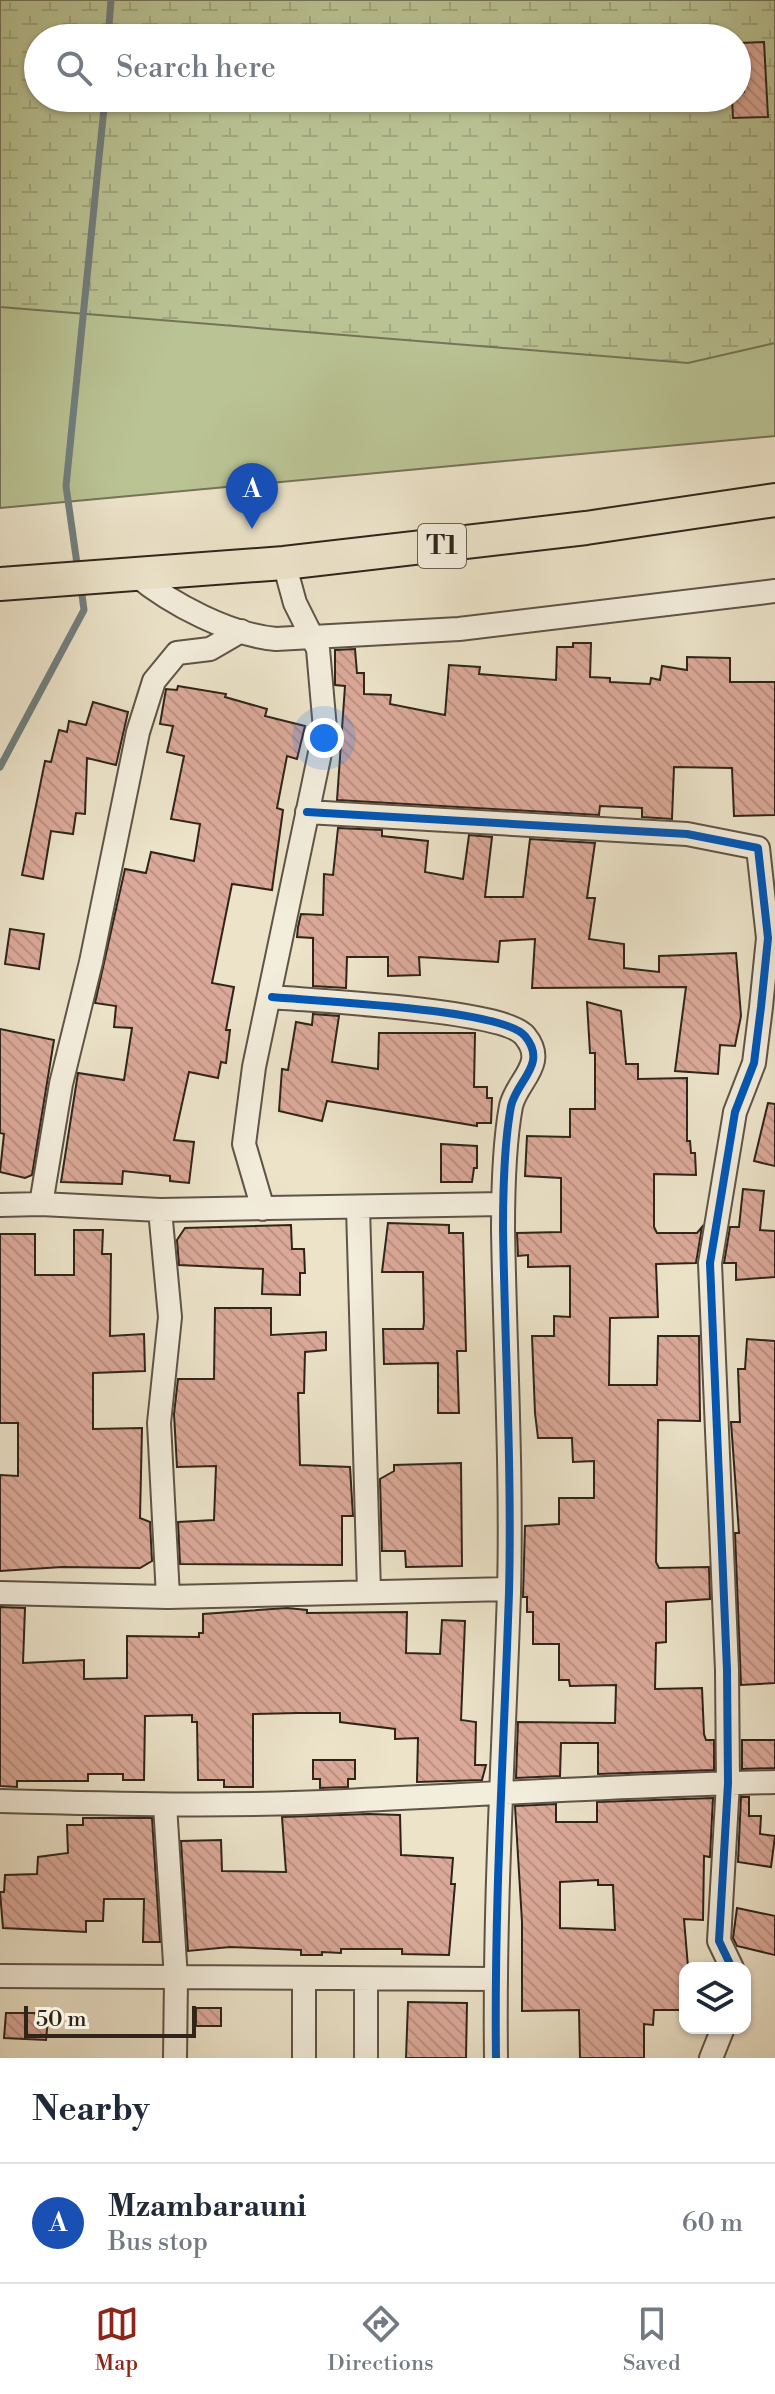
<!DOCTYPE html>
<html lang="en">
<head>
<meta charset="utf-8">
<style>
	body { margin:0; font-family:"Libre Bodoni",serif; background:#f6f6f7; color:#1f2937 }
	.controls { position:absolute; right:24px; bottom:24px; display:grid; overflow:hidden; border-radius:16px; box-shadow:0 2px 6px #0004 }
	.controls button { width:72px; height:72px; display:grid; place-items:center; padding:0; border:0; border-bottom:2px solid #e0e1e3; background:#fff; color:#1f2937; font:40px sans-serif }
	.scale { position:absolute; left:24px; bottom:20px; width:172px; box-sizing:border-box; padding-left:8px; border:4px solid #30241a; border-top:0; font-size:22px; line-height:28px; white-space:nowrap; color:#30241a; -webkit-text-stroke:6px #f3eddc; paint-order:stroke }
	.you { position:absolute; left:324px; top:738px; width:28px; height:28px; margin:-20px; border:6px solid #fff; border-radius:50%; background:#1a73e8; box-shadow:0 0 0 12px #1a73e833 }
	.badge { display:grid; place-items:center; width:52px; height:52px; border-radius:50%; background:#8f2418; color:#fff; font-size:26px; font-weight:700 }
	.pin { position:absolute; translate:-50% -66px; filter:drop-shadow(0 2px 4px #0008) }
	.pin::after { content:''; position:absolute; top:42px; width:28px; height:24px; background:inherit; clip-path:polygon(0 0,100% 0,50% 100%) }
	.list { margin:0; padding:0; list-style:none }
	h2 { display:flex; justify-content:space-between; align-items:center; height:104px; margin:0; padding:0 32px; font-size:34px }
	h2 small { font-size:26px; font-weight:400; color:#747a83 }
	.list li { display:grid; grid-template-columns:52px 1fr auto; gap:24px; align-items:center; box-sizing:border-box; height:120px; padding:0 32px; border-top:2px solid #e0e1e3 }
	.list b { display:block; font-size:30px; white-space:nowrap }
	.list p { margin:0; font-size:26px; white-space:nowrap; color:#747a83 }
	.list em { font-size:26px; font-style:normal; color:#747a83 }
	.icon { flex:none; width:44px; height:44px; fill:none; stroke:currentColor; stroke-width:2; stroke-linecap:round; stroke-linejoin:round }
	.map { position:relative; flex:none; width:775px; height:2058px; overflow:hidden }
	.search { position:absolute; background:#fff; box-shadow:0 2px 6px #0004; left:24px; right:24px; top:24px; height:88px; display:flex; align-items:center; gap:20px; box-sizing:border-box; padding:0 28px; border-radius:44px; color:#747a83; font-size:30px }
	.sheet { height:224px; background:#fff }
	nav { display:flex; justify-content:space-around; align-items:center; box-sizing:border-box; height:112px; border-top:2px solid #e0e1e3; background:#fff; font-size:22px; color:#747a83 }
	nav a { display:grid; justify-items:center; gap:4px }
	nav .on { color:#8f2418 }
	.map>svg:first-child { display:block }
	.grass { fill:#bac394; stroke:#757457; stroke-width:2; fill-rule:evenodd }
	.wetland { fill:url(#wetland-marsh); stroke:#757457; stroke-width:2; fill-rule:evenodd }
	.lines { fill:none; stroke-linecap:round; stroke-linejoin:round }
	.stream { stroke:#717f7d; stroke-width:7 }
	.building { fill:url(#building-back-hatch); stroke:#30241a; stroke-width:2; fill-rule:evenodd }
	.minor-casing { stroke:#5f5446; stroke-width:26 }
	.highway-casing { stroke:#30241a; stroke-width:36 }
	.minor { stroke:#f3eddc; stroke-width:22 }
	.highway { stroke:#ece3c9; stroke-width:32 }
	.cycleway-casing { stroke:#f3eddc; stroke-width:13 }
	.cycleway { stroke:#0057b8; stroke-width:8 }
	.labels { text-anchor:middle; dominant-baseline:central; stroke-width:6; stroke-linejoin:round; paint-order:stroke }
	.shield { fill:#f3eddc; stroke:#6a6054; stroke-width:2 }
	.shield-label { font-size:26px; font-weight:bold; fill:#30241a }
</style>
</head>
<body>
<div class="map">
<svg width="775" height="2058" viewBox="0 0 775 2058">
	<defs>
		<pattern id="wetland-marsh" width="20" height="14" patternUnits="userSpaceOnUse" patternTransform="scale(2)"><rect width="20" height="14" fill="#bac394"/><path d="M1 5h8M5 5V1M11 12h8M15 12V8" fill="none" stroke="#a0a77f"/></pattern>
		<pattern id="building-back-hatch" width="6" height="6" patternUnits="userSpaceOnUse" patternTransform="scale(2)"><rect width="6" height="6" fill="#dba999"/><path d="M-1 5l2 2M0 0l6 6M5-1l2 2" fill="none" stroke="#bc9183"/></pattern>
	</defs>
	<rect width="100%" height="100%" fill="#ece3c9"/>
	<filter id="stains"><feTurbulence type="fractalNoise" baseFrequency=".0025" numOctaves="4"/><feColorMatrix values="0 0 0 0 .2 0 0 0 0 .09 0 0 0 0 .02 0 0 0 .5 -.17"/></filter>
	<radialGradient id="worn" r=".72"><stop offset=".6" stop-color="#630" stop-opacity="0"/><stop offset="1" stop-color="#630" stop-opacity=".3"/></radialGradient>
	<!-- grass -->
	<path class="grass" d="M0,0H775V436L0,508ZM38,38H737V98H38Z"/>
	<!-- wetland -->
	<path class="wetland" d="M0,0H775V343L688,363L0,307ZM38,38H737V98H38Z"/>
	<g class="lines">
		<!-- stream -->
		<path class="stream" d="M108,38L111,0
			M78,571L66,486L105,98
			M0,767L84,610L81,587"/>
	</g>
	<!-- building -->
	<path class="building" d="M764,42L768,117L733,118L732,98H737V92H744L740,43Z
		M573,643H591L590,677L610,678V682L650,684L651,678L660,680L662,666L687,670V657L730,658V682H775V815L734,816L732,768L674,767L672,819L642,817V808L600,806L599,815L337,800L345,686L335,685V650L355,649L357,673H364V694L391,695L390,704L445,715L449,665L480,667L479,674L556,680L557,647H573Z
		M178,686L226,694L225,697L267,709L265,716L305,726L297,759L287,756L277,808L283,810L272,890L232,884L212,983L234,987L226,1030H230L226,1063L221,1062L218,1078L189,1072L174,1140L194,1142L189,1183L170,1181V1176L123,1171L122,1184L61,1182L78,1073L124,1080L132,1028L114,1027L116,1006L95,1003L125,869L146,873L151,852L194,861L200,824L171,819L184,756L167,752L173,726L160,724L166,689L177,690Z
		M93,702L128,712L116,765L87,758L85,814L76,813L73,834L51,831L43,879L22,875L45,761L51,762L59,730L67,732L69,721L86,725Z
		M338,828L382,830V836L428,841L425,872L463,879L469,835L492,837L485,897H523L530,839L595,843L587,898H595L589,939L624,944V968L659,972V956L736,953L741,1016L735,1046L720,1045L718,1074L675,1071L686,987L532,988L535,939L500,941L498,962L419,957L420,975L388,976V957H347L346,988L313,986V938L297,937L298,927L301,914L323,915L324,874L333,875Z
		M10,929L44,934L39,969L5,964Z
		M587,1002L621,1011L626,1064H638V1079L687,1078V1141H690L691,1153H695L696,1175L654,1174V1227L657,1233H697L702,1227L696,1263L656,1264L658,1317L610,1318L609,1385H657L658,1336H699L700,1421L658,1420L656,1562L659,1568L709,1567L710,1599L666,1602V1642L656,1643L655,1689L702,1688L704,1734L706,1740H714V1770L598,1774V1743H561L560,1776L516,1778L518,1722L615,1723L616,1685L570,1686L569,1680H559V1644H533V1612H527V1597H523L525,1526L559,1524V1498H594V1461L573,1462L572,1438H538L535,1413L532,1336H554V1316L570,1317V1266L528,1267V1255L518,1256L517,1233L561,1232V1178L525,1176L527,1136L570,1137V1109H595V1053H590Z
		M313,1014L339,1016L332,1062L378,1069L379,1033H475L474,1087H487V1098H492L491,1123H477V1126L327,1101L322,1121L279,1111L282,1069L288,1070L296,1022L312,1025Z
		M0,1029L54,1040L32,1175L25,1178L0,1172L4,1134L0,1133Z
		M768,1103L775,1104V1166L754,1161Z
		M441,1144L477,1146V1168H474L472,1182H441Z
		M743,1189L764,1191L760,1230L775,1231V1277L736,1280V1263H724L730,1227H739Z
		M388,1223L449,1225V1233H463L466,1351H457L459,1413H438V1363L384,1364L383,1329H423L424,1322L423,1272H382Z
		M291,1225L292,1249H304L305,1273H300V1295L262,1294L263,1269L179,1265L177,1240L185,1228Z
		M74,1230H103L102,1254H111L110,1336L144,1334L145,1371L93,1373V1429L142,1428L140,1518L150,1522L152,1561L140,1568L62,1567L0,1571V1475L18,1476V1423H0V1234H35V1275H74Z
		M215,1308H271V1335L326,1332V1350L305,1352L304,1393H298L300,1465L350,1467L353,1516H342V1565L180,1564L178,1522L214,1520L216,1466L177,1467L174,1414L178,1379H214Z
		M747,1339L775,1341V1683L741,1685L735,1533H739L731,1422H740L738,1369H745Z
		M461,1463L462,1566L406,1567L405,1551H382L380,1479L394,1471V1465Z
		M0,1607L25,1608L23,1663L84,1660V1679L127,1678V1636L199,1637V1633H203V1614L287,1608L307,1610V1613L407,1612L406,1653L440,1654L442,1620L465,1621L461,1720L476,1722L475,1765H486L482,1780L417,1782L418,1738L395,1739V1729L340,1722V1713H298L253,1714V1787H224V1780H198L197,1722H192V1715L145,1716L144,1780H123V1774H88V1781H17V1787L0,1786Z
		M742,1740H775V1768L742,1769Z
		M313,1760H355V1779H348V1787L320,1788V1779H313Z
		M741,1797H749V1816H761L760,1834L775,1836L771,1867L738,1862Z
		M713,1798L710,1857L704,1856L703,1920L684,1919L688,1967H685V2010H654L653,2025L644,2024V2058H580L579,2010L522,2011V1922L515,1806L556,1804V1822H597V1802ZM598,1880V1885H613L615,1930L560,1928V1882Z
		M369,1814L400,1815L401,1855L453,1858L451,1884H455L449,1955L402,1954V1949H341V1953L322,1952V1955H301V1950L230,1947L188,1951L181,1841L221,1840L222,1871L286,1872L282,1817Z
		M83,1818H152L160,1942H143L144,1899H104L103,1921H86V1932L3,1928L0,1892H4L5,1875L37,1874L38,1857L68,1853L67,1825H83Z
		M737,1908L775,1916V1955L737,1946L733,1938Z
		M408,2002L467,2003L466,2058H406Z
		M196,2008H221V2026H196Z
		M6,2013H35L38,2018L48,2019L46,2040L4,2038Z"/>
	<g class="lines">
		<defs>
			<path id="minor" d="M136,575C171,604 230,635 276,639L459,629L775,591
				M307,812L687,834L758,848L768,938L761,1007L754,1063L735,1112L710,1263L727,1670L728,1783L719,1941L732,1968
				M272,997C315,1001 503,1009 525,1036C548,1064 517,1080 511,1106C504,1144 503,1189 503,1229C505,1349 512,1471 509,1592C504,1747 494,1902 496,2058
				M41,1204L61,1084L91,962L138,732L154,681L177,653L210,649L241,631
				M0,1205L41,1204L160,1210L503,1204
				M358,1207L369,1592
				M263,1209L244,1144L254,1067L325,729L318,649L295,603L284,563
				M160,1210L170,1317L159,1423L168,1597
				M0,1593L168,1597L509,1589
				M0,1801C115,1804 230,1807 345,1801C489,1794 631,1785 775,1782
				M165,1805L176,1979L175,2058
				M0,1976L495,1979
				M304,1979V2058
				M366,1979V2058
				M711,2058L723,2028"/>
			<path id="highway" d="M0,584L284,563L586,528L775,500"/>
		</defs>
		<!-- minor casing -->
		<use href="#minor" class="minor-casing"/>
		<!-- highway casing -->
		<use href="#highway" class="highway-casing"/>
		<!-- minor -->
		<use href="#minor" class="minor"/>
		<!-- highway -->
		<use href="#highway" class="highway"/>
		<defs>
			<path id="cycleway" d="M307,812L687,834L758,848L768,938L761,1007L754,1063L735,1112L710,1263L727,1670L728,1783L719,1941L732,1968
				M272,997C315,1001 503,1009 525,1036C548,1064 517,1080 511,1106C504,1144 503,1189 503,1229C505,1349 512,1471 509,1592C504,1747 494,1902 496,2058"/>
		</defs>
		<!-- cycleway casing -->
		<use href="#cycleway" class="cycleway-casing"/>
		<!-- cycleway -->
		<use href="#cycleway" class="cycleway"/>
	</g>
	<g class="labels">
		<!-- shield labels -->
		<rect class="shield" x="418" y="524" width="48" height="44" rx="6"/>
		<g class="shield-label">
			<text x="442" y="546">T1</text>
		</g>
	</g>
	<rect width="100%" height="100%" filter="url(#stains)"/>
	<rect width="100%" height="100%" fill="url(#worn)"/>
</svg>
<div class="controls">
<button><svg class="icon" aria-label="layers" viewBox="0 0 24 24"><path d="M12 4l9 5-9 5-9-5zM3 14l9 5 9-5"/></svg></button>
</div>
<div class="scale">50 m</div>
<div class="you"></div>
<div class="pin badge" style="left:252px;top:529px;background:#1a4fb4">A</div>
<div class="search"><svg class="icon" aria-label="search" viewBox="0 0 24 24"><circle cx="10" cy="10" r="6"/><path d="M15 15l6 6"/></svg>Search here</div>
</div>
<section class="sheet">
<h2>Nearby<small></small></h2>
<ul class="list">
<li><span class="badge" style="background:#1a4fb4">A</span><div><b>Mzambarauni</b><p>Bus stop</p></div><em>60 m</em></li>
</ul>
</section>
<nav>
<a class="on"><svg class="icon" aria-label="map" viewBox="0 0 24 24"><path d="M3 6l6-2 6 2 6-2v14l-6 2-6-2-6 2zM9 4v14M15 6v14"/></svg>Map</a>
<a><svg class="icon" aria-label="directions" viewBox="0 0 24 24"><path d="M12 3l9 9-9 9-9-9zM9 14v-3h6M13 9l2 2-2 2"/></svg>Directions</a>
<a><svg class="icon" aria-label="saved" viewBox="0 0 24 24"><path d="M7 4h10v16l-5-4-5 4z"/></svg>Saved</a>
</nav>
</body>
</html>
